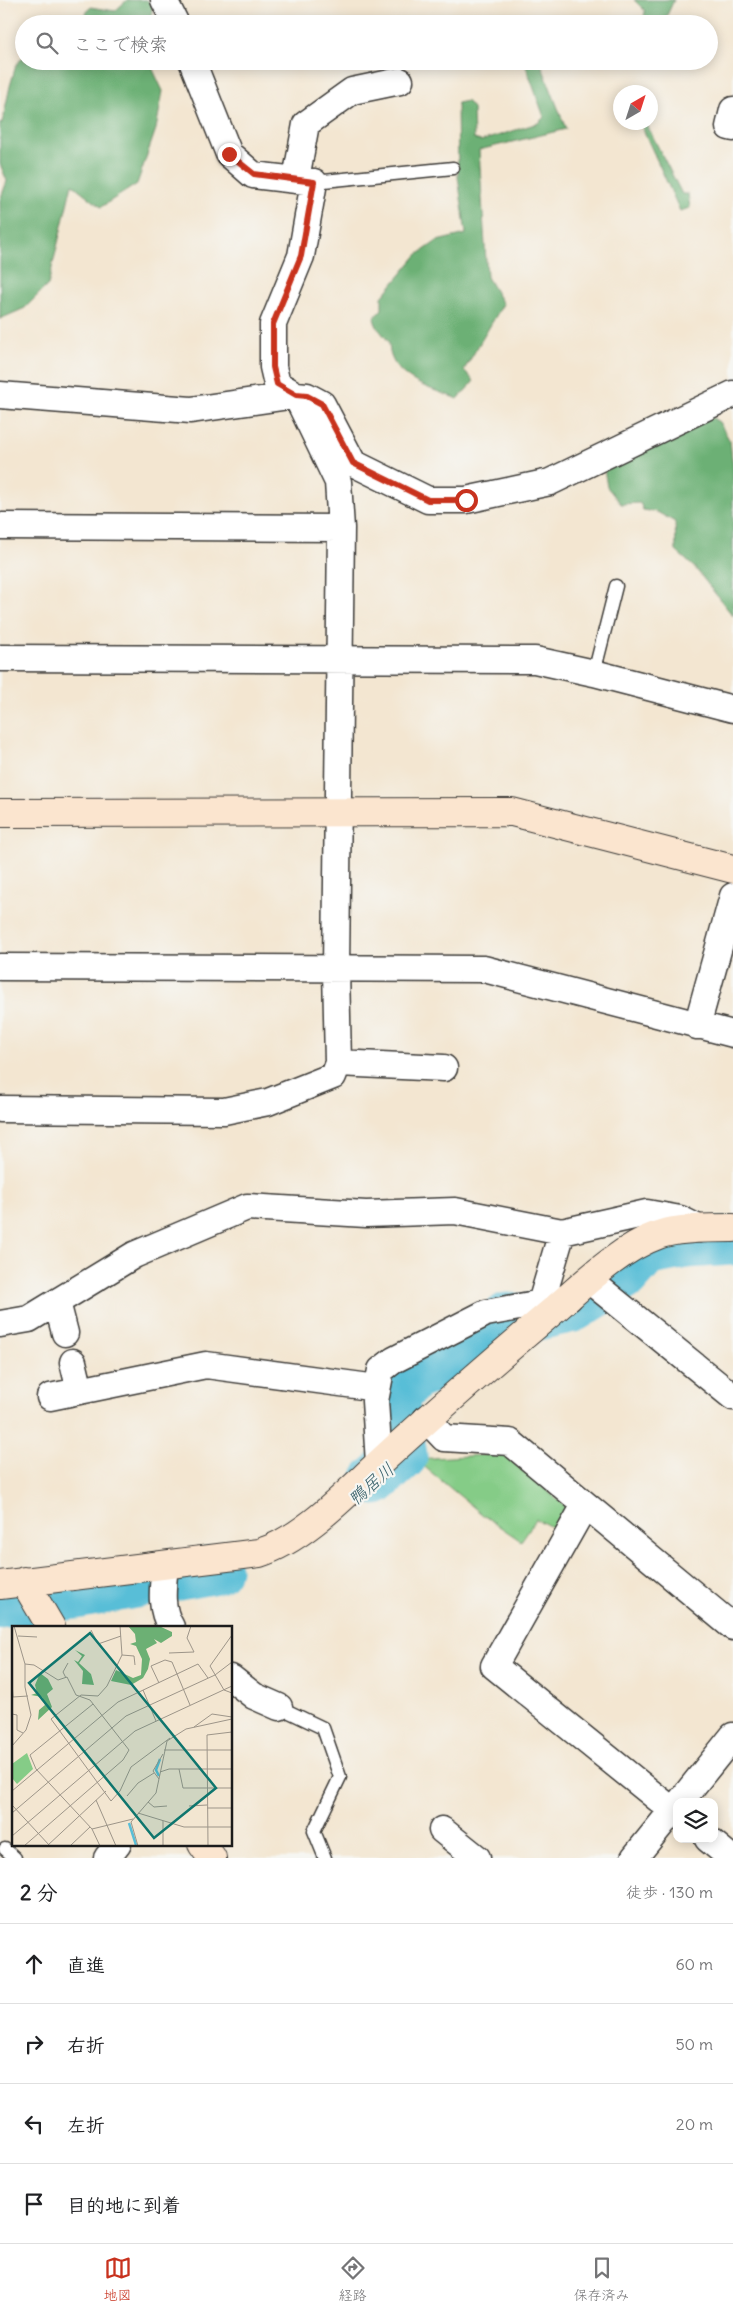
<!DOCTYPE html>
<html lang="ja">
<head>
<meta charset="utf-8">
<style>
	body { margin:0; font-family:Delius,"Klee One",sans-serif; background:#f6f6f6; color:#202124 }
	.controls { position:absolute; right:15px; bottom:15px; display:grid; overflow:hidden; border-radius:10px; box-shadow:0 2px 12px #0003 }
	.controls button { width:45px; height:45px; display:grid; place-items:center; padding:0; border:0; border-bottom:1px solid #e0e0e0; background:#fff; color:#202124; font:25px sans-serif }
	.compass { position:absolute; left:613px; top:85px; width:45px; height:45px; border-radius:50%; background:#fff; box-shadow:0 2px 12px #0003; rotate:39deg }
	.stop { position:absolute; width:15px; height:15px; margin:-11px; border:4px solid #c8321e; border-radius:50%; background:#fff }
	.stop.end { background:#c8321e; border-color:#fff; box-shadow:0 1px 5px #0008 }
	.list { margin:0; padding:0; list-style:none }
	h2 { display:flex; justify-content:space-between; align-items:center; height:65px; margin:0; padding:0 20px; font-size:21px }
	h2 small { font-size:16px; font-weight:400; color:#757577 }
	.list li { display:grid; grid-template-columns:32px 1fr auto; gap:15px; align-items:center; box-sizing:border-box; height:80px; padding:0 20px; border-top:1px solid #e0e0e0 }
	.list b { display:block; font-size:19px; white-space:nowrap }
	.list em { font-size:16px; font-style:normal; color:#757577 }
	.icon { flex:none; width:28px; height:28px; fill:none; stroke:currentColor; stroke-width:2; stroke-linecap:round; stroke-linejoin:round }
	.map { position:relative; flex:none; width:733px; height:1858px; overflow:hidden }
	.search { position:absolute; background:#fff; box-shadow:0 2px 12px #0003; left:15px; right:15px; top:15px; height:55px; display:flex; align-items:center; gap:12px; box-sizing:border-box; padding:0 18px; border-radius:28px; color:#757577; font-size:19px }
	.sheet { height:385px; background:#fff }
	nav { display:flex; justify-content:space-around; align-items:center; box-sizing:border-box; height:70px; border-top:1px solid #e0e0e0; background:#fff; font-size:14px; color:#757577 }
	nav a { display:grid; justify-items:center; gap:2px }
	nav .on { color:#c8321e }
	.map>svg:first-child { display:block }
	.green { fill:#85cc87; stroke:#507452 }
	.forest { fill:#6cb074; stroke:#446648 }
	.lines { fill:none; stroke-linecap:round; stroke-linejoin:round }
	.river { stroke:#59bed7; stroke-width:49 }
	.lane-casing { stroke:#3c3a37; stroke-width:15 }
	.street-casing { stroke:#3c3a37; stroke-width:29 }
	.secondary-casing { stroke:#3c3a37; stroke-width:30 }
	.lane { stroke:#fff; stroke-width:12 }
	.street { stroke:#fff; stroke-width:26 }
	.secondary { stroke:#fbe5cf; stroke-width:28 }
	.route { stroke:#c8321e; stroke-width:6 }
	.labels { text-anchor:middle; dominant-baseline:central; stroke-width:4.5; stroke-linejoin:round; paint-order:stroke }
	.water-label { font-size:18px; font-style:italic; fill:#345d67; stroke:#f6f6f2 }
	.inset-river { fill:none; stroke:#59bed7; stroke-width:2.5 }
	.inset-road { fill:none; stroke:#9d9589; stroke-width:1 }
	.view { fill:#0f766e; fill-opacity:0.15; stroke:#0f766e; stroke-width:2.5 }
	.inset-edge { fill:none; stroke:#1c1c1c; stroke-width:2.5 }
</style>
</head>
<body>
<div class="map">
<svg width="733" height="1858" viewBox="0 0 733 1858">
	<rect width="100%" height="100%" fill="#f6f6f2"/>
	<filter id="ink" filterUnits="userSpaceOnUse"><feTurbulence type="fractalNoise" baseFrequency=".02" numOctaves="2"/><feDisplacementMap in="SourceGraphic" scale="10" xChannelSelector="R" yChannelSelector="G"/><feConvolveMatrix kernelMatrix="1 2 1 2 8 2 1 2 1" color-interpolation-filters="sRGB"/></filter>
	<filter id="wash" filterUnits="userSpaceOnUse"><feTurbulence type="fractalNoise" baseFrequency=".0096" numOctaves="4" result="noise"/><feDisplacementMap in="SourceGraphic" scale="20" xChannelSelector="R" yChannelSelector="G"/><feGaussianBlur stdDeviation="1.12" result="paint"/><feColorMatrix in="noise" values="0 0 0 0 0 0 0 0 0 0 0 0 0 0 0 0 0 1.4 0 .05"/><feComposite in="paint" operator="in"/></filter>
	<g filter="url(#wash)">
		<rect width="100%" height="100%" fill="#f3e6d1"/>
		<!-- green -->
		<path class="green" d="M503,1454L568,1508L559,1531L536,1519L521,1541L483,1515L415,1459Z"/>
		<!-- forest -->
		<path class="forest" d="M127,0H147L153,6L149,24H80L90,7L115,11Z
			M634,0H674L663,24H643L645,11Z
			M24,56V61H149L163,91L156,129L137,184L101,207L72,184L48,285L25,308L0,319V200L7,181L0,164V123H2L10,86L16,65Z
			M524,61H540L566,129L479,150L487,277L503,304L464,370L474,381L458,399C435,390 400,382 391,356C389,351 390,345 388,341C382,332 376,329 374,318L382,309V297L417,255L437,241L466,234L458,177L457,103L467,101L473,108L474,139L481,141L538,123L544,117Z
			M640,123H646L682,194H688L690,208L680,211Z
			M708,415L719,422L730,441L733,468V616L695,568L676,551L675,522L657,512L643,510L640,503L621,504L607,487L604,469Z"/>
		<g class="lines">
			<!-- river -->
			<path class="river" d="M375,1481L403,1456L394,1398L412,1377L467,1355L507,1317L529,1318L573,1308L625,1276L646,1252L687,1244L733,1241
				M0,1604L76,1595L217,1569"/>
		</g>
	</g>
	<g filter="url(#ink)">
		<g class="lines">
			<defs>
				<path id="lane" d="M314,182L453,168
					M594,673L616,586
					M279,1707L323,1728L340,1777L314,1831L325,1858
					M5,1849L15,1858"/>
				<path id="street" d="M164,0L176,24
					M733,110L729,127L733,128
					M296,179L306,124L352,91L400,81
					M0,395L191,410L296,395L307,396L322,404L353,463L428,500H466L550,482L733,394
					M0,526L341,528
					M0,658L535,660L594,673L733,709
					M0,967L484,969L733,1034
					M697,1026L733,896
					M338,1063L444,1068
					M0,1109L224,1111L268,1102L333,1076L338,1063L336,969L341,528L338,482L296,395L277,384L273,367V324L301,256L314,182L253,175L229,154L192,61
					M589,1280L733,1397
					M57,1302L65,1333
					M541,1303L562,1232
					M0,1324L29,1319L134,1255L247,1207L366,1214L455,1211L562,1232L647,1213L680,1219L700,1229
					M73,1362L80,1391
					M50,1397L206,1365L377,1388
					M426,1419L444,1438L510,1442L733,1627
					M379,1463L375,1401L381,1370L394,1360L486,1313L569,1298
					M585,1505L494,1666L677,1814
					M165,1565C163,1587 159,1607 171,1627
					M231,1678L254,1696L279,1707
					M680,1802L733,1736
					M442,1830L477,1858
					M708,1839L731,1858
					M107,1858L118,1844
					M634,1858L677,1805"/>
				<path id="secondary" d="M0,813L512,812L733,869
					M24,1581L51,1627
					M0,1585L259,1553C300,1541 343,1497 374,1468C431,1415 489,1365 548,1315C580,1288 618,1249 658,1235C676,1228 712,1228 733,1228
					M202,1844L212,1858"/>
			</defs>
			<!-- lane casing -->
			<use href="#lane" class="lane-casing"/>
			<!-- street casing -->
			<use href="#street" class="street-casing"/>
			<!-- secondary casing -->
			<use href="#secondary" class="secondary-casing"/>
			<!-- lane -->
			<use href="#lane" class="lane"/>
			<!-- street -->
			<use href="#street" class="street"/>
			<!-- secondary -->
			<use href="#secondary" class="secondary"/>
		</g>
	</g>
	<g class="lines" filter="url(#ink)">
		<!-- route -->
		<path class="route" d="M229,154L254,174L314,182L301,256L273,324V367L277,384L296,395L307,396L322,404L353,463L428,500H466"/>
	</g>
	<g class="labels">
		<!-- water labels -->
		<g class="water-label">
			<text transform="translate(371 1484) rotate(-41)">鴨居川</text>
		</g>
	</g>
	<!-- overview -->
	<g transform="translate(12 1626)">
		<rect width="220" height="220" fill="#f3e6d1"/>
		<path d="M15,127L21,143L5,158L0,152V138Z" fill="#85cc87"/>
		<path d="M116,0H147L160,6V10L149,17L142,13L145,17L134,23L138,33L136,43L131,52L119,59L99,55L104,44L121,52L129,49L130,33L124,20L118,18L124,16L123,8ZM63,24L73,29L67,37L79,48L82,59L70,58L71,45L62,34L66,36L70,30ZM28,47L36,53L41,63L35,68L40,81L26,94L27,84L33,79L30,71L19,69L25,67L23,59Z" fill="#6cb074"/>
		<path class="inset-river" d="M147,150L144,144L148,133M117,197L124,219"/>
		<path class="inset-road" d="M2,0L13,38L22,39L46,54L55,51L64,69L78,74L117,124L111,134L12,220M108,0L110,29L95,60L86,70L69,69L39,93L99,175L108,165L119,141L158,112M79,4L86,18L109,10M220,9L198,40L212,64L220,67M6,10L25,11M157,27L182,26L175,12L179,0M110,29L122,30L123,39M54,52L51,46L56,37M0,56L1,71L16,70M147,57L139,40L153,34L160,36L178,79M131,64L144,95M81,78L18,129L24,143L80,203L88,220M0,88L5,89V104L11,107M182,101L200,88L220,91M0,120L14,104L19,89L13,61V38M152,124H220M167,143L171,162H220M148,146L157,143H220M147,153L141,145L151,128M0,165L106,76L186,38L196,52M115,170L126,157L142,147M84,174L104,220M136,176L142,181L155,180M0,179L38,220M177,180L195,179M195,182H220M0,187L114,90L203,49L220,36M126,187L172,201H220M151,195V220M80,203L121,193M0,210L123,105L220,60M35,220L94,165M58,220L78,201M126,220L119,196L144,167L155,115L174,103L220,93M196,220L195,109L220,106"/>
		<path class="view" d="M78,7L204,162L142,212L17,57Z"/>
		<rect width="220" height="220" class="inset-edge"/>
	</g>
</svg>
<div class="controls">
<button><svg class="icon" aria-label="layers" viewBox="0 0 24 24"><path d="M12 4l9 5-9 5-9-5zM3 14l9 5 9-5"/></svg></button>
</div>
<svg class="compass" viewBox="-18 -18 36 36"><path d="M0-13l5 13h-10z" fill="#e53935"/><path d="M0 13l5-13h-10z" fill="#757577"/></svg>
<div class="stop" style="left:466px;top:500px"></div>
<div class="stop end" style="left:229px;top:154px"></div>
<div class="search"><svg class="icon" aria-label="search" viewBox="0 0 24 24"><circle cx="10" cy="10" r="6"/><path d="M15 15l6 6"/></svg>ここで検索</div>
</div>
<section class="sheet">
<h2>2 分<small>徒歩 · 130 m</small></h2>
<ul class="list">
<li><svg class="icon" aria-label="ahead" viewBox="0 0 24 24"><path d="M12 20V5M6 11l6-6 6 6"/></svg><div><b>直進</b></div><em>60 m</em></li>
<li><svg class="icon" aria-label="right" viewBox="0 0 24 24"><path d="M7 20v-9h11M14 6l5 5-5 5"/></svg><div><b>右折</b></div><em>50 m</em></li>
<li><svg class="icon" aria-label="left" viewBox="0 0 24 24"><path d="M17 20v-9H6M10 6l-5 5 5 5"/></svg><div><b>左折</b></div><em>20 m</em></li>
<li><svg class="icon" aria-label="arrive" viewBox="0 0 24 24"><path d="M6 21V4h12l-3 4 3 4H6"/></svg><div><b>目的地に到着</b></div></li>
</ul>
</section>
<nav>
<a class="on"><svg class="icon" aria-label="map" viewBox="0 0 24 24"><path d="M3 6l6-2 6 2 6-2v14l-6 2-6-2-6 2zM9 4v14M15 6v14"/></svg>地図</a>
<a><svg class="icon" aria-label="directions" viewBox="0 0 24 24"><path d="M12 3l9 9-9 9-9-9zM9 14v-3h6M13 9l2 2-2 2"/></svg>経路</a>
<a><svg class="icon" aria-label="saved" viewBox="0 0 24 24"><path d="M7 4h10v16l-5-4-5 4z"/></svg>保存済み</a>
</nav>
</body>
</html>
